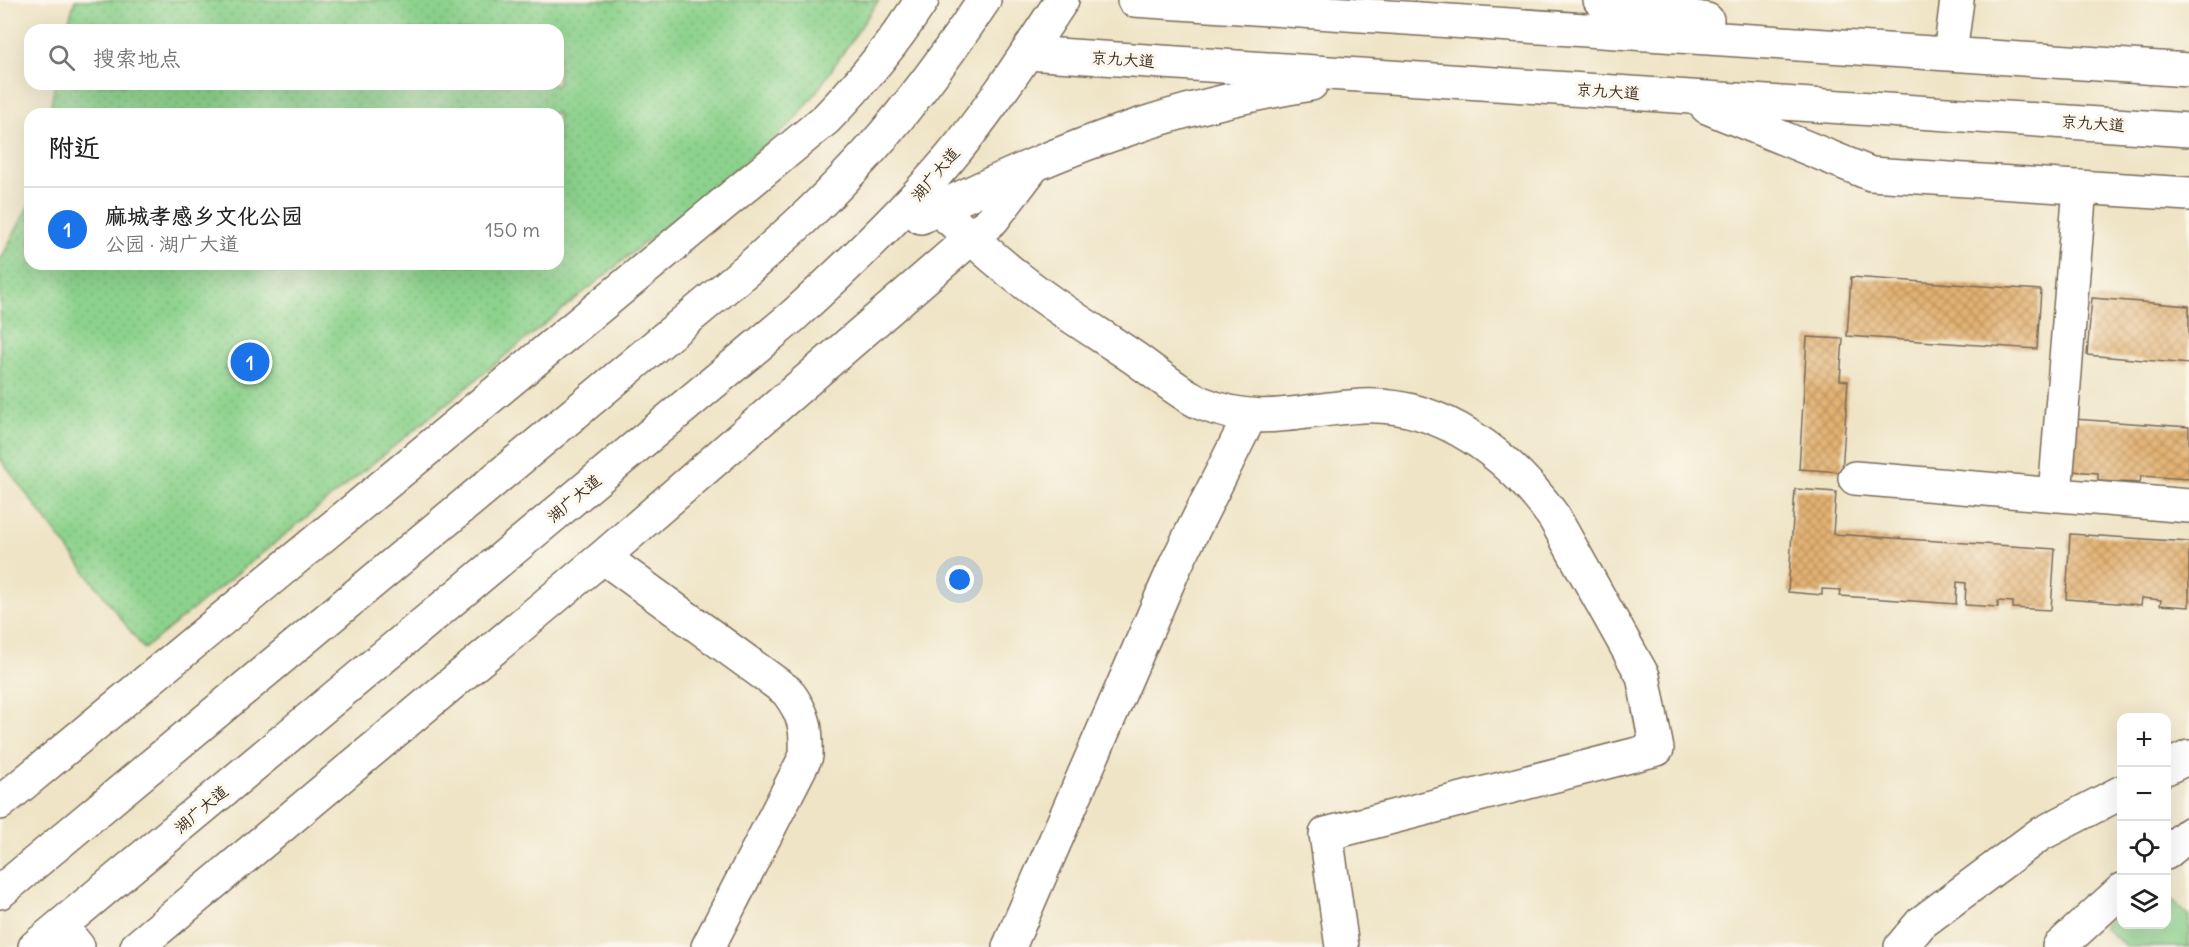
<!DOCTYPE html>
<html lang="zh">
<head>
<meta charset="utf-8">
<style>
	body { margin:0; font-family:Delius,"LXGW WenKai TC",sans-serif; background:#f6f6f6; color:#222 }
	.controls { position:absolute; right:18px; bottom:18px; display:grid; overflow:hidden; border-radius:12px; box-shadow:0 6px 24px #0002 }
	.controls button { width:54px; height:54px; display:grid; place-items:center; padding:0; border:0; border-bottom:2px solid #e0e0e0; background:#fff; color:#222; font:30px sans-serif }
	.you { position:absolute; left:960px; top:580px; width:21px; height:21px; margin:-15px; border:4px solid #fff; border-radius:50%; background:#1a73e8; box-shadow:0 0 0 9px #1a73e833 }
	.badge { display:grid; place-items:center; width:39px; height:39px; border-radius:50%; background:#1a73e8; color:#fff; font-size:20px; font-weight:700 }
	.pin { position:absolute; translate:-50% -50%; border:3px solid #fff; box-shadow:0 2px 6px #0006 }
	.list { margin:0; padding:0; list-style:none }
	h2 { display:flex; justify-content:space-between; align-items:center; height:78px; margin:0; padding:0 24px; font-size:26px }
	h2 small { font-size:20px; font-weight:400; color:#767676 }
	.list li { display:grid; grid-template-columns:39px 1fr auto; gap:18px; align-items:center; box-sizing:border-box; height:84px; padding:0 24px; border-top:2px solid #e0e0e0 }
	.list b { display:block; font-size:22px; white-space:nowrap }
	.list p { margin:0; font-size:20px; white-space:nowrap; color:#767676 }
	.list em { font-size:20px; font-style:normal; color:#767676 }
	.icon { flex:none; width:33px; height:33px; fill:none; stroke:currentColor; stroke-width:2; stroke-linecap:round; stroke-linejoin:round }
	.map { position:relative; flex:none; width:2189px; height:947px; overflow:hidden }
	.search { position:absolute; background:#fff; box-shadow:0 6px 24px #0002; left:24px; top:24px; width:540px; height:66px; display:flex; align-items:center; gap:15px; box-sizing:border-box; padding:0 21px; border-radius:18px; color:#767676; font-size:22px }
	.panel { position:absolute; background:#fff; box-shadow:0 6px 24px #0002; left:24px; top:108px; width:540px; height:162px; border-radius:18px }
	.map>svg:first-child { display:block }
	.green { fill:#8cd28c; stroke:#647e55; stroke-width:1.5 }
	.park { fill:url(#park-dots); stroke:#647e55; stroke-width:1.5 }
	.building { fill:url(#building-cross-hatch) }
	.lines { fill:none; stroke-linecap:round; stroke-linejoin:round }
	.minor-casing { stroke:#7a6b59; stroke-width:36 }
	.major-casing { stroke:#7a6b59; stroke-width:36 }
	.minor { stroke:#fff; stroke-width:33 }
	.major { stroke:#fff; stroke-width:33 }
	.labels { text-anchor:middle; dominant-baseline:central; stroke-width:6; stroke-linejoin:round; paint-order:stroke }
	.street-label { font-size:16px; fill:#3b2a1e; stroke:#fbf7ec }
</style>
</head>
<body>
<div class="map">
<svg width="2189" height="947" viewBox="0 0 2189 947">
	<defs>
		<pattern id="park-dots" width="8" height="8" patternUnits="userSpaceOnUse" patternTransform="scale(1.5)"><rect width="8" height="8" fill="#8cd28c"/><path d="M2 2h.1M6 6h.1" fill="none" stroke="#7ab478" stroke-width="1.8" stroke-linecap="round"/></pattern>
		<pattern id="building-cross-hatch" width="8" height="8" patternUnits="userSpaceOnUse" patternTransform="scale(1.5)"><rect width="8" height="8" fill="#e3b273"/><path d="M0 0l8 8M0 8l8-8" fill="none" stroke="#b9915e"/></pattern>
	</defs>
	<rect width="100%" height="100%" fill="#fbf7ec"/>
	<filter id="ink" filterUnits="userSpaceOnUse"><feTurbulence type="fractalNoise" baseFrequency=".0167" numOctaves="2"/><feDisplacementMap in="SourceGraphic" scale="12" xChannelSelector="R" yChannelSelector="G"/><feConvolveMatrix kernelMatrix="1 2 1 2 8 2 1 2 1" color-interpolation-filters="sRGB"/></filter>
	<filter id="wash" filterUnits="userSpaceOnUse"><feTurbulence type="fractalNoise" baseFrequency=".008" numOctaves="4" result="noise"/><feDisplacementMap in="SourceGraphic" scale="24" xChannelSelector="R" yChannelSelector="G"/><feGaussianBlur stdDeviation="1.35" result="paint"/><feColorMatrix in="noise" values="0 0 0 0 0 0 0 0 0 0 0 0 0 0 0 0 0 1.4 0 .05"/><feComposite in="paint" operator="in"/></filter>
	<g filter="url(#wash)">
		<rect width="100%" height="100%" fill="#efe4c6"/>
		<!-- green -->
		<path class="green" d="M2167,896L2189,916V947H2127L2104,927L2121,906L2122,924H2166Z"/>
		<!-- park -->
		<path class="park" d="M75,0H879L813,97L790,125L144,649L0,459V261L30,203V264H558V114H49L55,84H558V30H66Z"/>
		<g id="blocks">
			<!-- building -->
			<path class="building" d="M1851,277L2041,290L2037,349L1847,336Z
				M2092,298L2189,306V364L2087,355Z
				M1807,337L1843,339L1840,380L1848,381L1842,472L1799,469Z
				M2073,419L2189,427V479L2141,476L2140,483L2098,481V473L2070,471Z
				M1795,489L1836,492L1833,534L2055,549L2051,610L2013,608V602L1998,601V607L1965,605L1966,583L1957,582L1956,604L1840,596L1841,590L1822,589V595L1788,592Z
				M2070,534L2189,542V607L2160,605L2161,600L2142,598L2141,605L2066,599Z"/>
		</g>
	</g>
	<g filter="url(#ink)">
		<use href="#blocks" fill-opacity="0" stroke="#7a6b59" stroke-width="1.5"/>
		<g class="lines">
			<defs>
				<path id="minor" d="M1134,0L2189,70
					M1600,0L1707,20
					M1027,53L2189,130
					M1950,54L1957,0
					M1707,107L1871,174L2189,194
					M938,209C966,232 992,258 1021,280C1056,308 1096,332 1133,357C1152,370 1182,395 1201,403C1262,428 1301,409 1362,406C1442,402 1510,456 1554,517L1643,676L1657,749L1326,834L1342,947
					M921,217C991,183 1062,150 1137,126C1194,107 1252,94 1311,84
					M1855,478L2189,506
					M2055,495L2080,187
					M603,557L787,691C805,715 807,728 806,756L708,947
					M2166,768L2189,757
					M0,803L826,119C862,82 894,43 922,0
					M2166,853L2189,834
					M61,926L78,947
					M137,947L603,557L993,219L1034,165
					M1009,947L1176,564L1250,416
					M1901,947L1921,923L2039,835L2122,792
					M2059,947L2122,890"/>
				<path id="major" d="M0,892L749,268C785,236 820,205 852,170C902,118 944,60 984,0
					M35,947L792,317C847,267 900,216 949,159C991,109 1026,54 1062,0"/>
			</defs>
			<!-- minor casing -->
			<use href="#minor" class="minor-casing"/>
			<!-- major casing -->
			<use href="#major" class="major-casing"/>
			<!-- minor -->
			<use href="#minor" class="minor"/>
			<!-- major -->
			<use href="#major" class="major"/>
		</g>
	</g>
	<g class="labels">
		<!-- street labels -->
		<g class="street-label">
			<text transform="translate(1123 59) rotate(4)">京九大道</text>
			<text transform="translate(1608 91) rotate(4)">京九大道</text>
			<text transform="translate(2093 123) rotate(4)">京九大道</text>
			<text transform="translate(935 174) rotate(-50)">湖广大道</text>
			<text transform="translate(574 498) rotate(-40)">湖广大道</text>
			<text transform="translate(201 809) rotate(-40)">湖广大道</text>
		</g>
	</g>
</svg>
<div class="controls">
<button>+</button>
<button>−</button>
<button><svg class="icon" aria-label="locate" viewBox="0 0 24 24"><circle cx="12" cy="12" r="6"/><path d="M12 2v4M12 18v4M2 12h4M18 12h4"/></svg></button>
<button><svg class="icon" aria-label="layers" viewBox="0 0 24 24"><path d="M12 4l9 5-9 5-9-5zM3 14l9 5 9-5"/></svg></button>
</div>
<div class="you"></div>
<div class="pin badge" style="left:250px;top:362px">1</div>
<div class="search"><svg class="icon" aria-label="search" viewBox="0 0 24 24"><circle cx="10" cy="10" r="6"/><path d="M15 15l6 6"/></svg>搜索地点</div>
<section class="panel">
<h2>附近<small></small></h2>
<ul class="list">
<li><span class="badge">1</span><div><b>麻城孝感乡文化公园</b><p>公园 · 湖广大道</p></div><em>150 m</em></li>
</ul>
</section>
</div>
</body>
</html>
